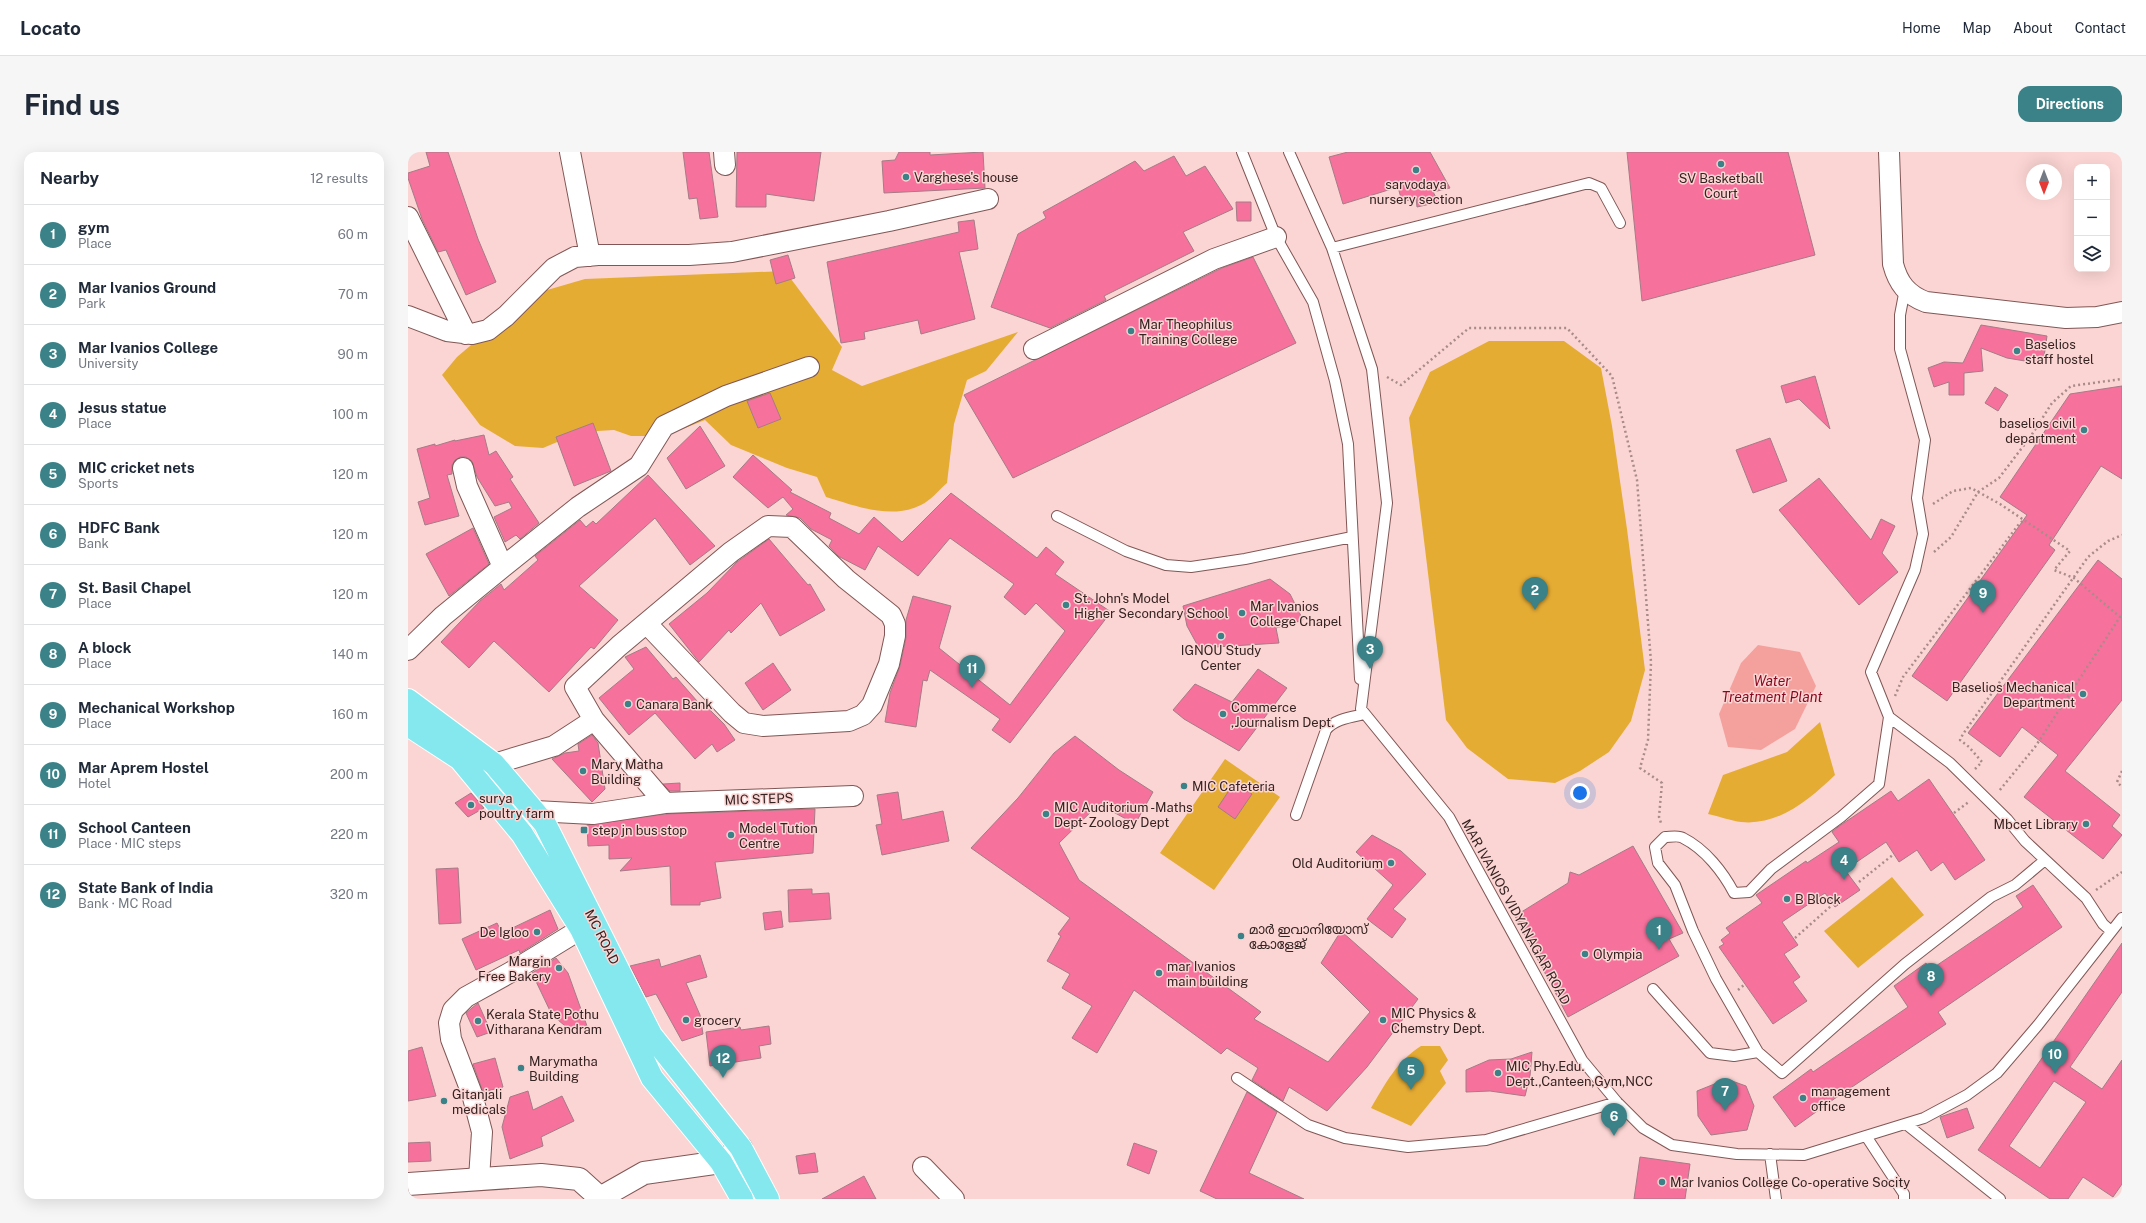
<!DOCTYPE html>
<html lang="en">
<head>
<meta charset="utf-8">
<style>
	body { margin:0; font-family:"Public Sans","Noto Sans Malayalam",sans-serif; background:#f6f6f7; color:#1f2937 }
	.controls { position:absolute; right:12px; top:12px; display:grid; overflow:hidden; border-radius:8px; box-shadow:0 4px 16px #0002 }
	.controls button { width:36px; height:36px; display:grid; place-items:center; padding:0; border:0; border-bottom:1px solid #e0e1e3; background:#fff; color:#1f2937; font:20px sans-serif }
	.compass { position:absolute; left:1618px; top:12px; width:36px; height:36px; border-radius:50%; background:#fff; box-shadow:0 4px 16px #0002; rotate:180deg }
	.you { position:absolute; left:1172px; top:641px; width:14px; height:14px; margin:-10px; border:3px solid #fff; border-radius:50%; background:#1a73e8; box-shadow:0 0 0 6px #1a73e833 }
	.badge { display:grid; place-items:center; width:26px; height:26px; border-radius:50%; background:#3a8287; color:#fff; font-size:13px; font-weight:700 }
	.pin { position:absolute; translate:-50% -33px; filter:drop-shadow(0 1px 2px #0008) }
	.pin::after { content:''; position:absolute; top:21px; width:14px; height:12px; background:inherit; clip-path:polygon(0 0,100% 0,50% 100%) }
	.list { margin:0; padding:0; list-style:none }
	h2 { display:flex; justify-content:space-between; align-items:center; height:52px; margin:0; padding:0 16px; font-size:17px }
	h2 small { font-size:13px; font-weight:400; color:#747a83 }
	.list li { display:grid; grid-template-columns:26px 1fr auto; gap:12px; align-items:center; box-sizing:border-box; height:60px; padding:0 16px; border-top:1px solid #e0e1e3 }
	.list b { display:block; font-size:15px; white-space:nowrap }
	.list p { margin:0; font-size:13px; white-space:nowrap; color:#747a83 }
	.list em { font-size:13px; font-style:normal; color:#747a83 }
	.icon { flex:none; width:22px; height:22px; fill:none; stroke:currentColor; stroke-width:2; stroke-linecap:round; stroke-linejoin:round }
	.map { position:relative; flex:none; width:1714px; height:1047px; overflow:hidden; border-radius:12px }
	header { display:flex; align-items:center; gap:24px; box-sizing:border-box; height:56px; padding:0 20px; background:#fff; border-bottom:1px solid #e0e1e3 }
	header strong { font-size:19px }
	nav { display:flex; gap:22px; margin-inline-start:auto; font-size:14px }
	.intro { display:flex; align-items:center; justify-content:space-between; box-sizing:border-box; height:96px; padding:0 24px }
	h1 { margin:0; font-size:28px }
	.button { padding:10px 18px; border-radius:12px; background:#3a8287; color:#fff; font-size:14px; font-weight:700 }
	main { display:flex; gap:24px; padding:0 24px }
	aside { flex:1; background:#fff; border-radius:12px; box-shadow:0 4px 16px #0002 }
	.map>svg:first-child { display:block }
	.green { fill:#e5ac34 }
	.water { fill:#f4a19e }
	.building { fill:#f6729d; stroke:#a57b86; fill-rule:evenodd }
	.lines { fill:none; stroke-linecap:round; stroke-linejoin:round }
	.service-casing { stroke:#805756; stroke-width:12 }
	.minor-casing { stroke:#805756; stroke-width:22 }
	.tertiary-casing { stroke:#805756; stroke-width:24 }
	.primary-casing { stroke:#fff; stroke-width:24 }
	.path { stroke:#a98b8a; stroke-width:2.5; stroke-dasharray:2 3; stroke-linecap:butt }
	.service { stroke:#fff; stroke-width:10 }
	.minor { stroke:#fff; stroke-width:20 }
	.tertiary { stroke:#fff; stroke-width:22 }
	.primary { stroke:#85e8ef; stroke-width:22 }
	.poi-dot { fill:#3a8287; stroke:#fbd5d3; stroke-width:1.5 }
	.labels { text-anchor:middle; dominant-baseline:central; stroke-width:3; stroke-linejoin:round; paint-order:stroke }
	.poi-label { font-size:13px; fill:#352322; stroke:#fbd5d3; text-anchor:start }
	.street-label { font-size:13px; fill:#352322; stroke:#fbd5d3 }
	.water-label { font-size:14px; font-style:italic; fill:#89071e; stroke:#fbd5d3 }
</style>
</head>
<body>
<header>
<strong>Locato</strong>
<nav><a>Home</a><a>Map</a><a>About</a><a>Contact</a></nav>
</header>
<div class="intro"><h1>Find us</h1><a class="button">Directions</a></div>
<main>
<aside>
<h2>Nearby<small>12 results</small></h2>
<ul class="list">
<li><span class="badge">1</span><div><b>gym</b><p>Place</p></div><em>60 m</em></li>
<li><span class="badge">2</span><div><b>Mar Ivanios Ground</b><p>Park</p></div><em>70 m</em></li>
<li><span class="badge">3</span><div><b>Mar Ivanios College</b><p>University</p></div><em>90 m</em></li>
<li><span class="badge">4</span><div><b>Jesus statue</b><p>Place</p></div><em>100 m</em></li>
<li><span class="badge">5</span><div><b>MIC cricket nets</b><p>Sports</p></div><em>120 m</em></li>
<li><span class="badge">6</span><div><b>HDFC Bank</b><p>Bank</p></div><em>120 m</em></li>
<li><span class="badge">7</span><div><b>St. Basil Chapel</b><p>Place</p></div><em>120 m</em></li>
<li><span class="badge">8</span><div><b>A block</b><p>Place</p></div><em>140 m</em></li>
<li><span class="badge">9</span><div><b>Mechanical Workshop</b><p>Place</p></div><em>160 m</em></li>
<li><span class="badge">10</span><div><b>Mar Aprem Hostel</b><p>Hotel</p></div><em>200 m</em></li>
<li><span class="badge">11</span><div><b>School Canteen</b><p>Place · MIC steps</p></div><em>220 m</em></li>
<li><span class="badge">12</span><div><b>State Bank of India</b><p>Bank · MC Road</p></div><em>320 m</em></li>
</ul>
</aside>
<div class="map">
<svg width="1714" height="1047" viewBox="0 0 1714 1047">
	<rect width="100%" height="100%" fill="#fbd5d3"/>
	<!-- green -->
	<path class="green" d="M377,119L434,195L424,218L454,234L610,180L578,219L559,228L546,272L539,331C531,338 522,349 513,353C483,368 448,354 418,345L409,325L379,316L323,293L297,268L257,284H223L206,278L173,280L135,296L107,294L72,273L34,223L49,205L122,143L177,127Z
		M1081,189H1156L1193,216L1204,274L1219,377L1237,518L1223,569L1201,600L1172,619L1147,631L1100,627L1059,596L1038,568L1001,266L1022,220Z
		M1412,570L1427,623C1402,647 1371,674 1333,670C1323,669 1311,664 1300,662L1315,623L1379,600Z
		M817,607L872,645L806,738L752,701Z
		M1484,725L1516,763L1450,816L1416,779Z
		M1013,894H1032L1040,908L1032,919L1038,931L1003,974L963,956C978,931 988,910 1013,894Z"/>
	<!-- water -->
	<path class="water" d="M1350,493L1392,500L1408,534L1387,577L1353,598L1320,595L1311,562L1333,511Z"/>
	<!-- building -->
	<path class="building" d="M18,0H40L70,87L88,130L58,143L38,98L30,100L14,67L0,26V21L22,14Z
		M275,0H301L310,65L292,67L289,46L281,47Z
		M329,0H413L406,49L358,42V55H328Z
		M491,0H522V3L575,0L577,36L476,41L474,9L487,8Z
		M940,0H1022L1042,36L1025,40L1031,50L1009,55L1008,46L994,50L990,35L935,52L921,5Z
		M1219,0H1380L1407,103L1234,149Z
		M766,4L778,24L797,14L825,57L775,80L786,99L696,144L698,148L642,176L583,155L610,82L638,66L635,60L727,9L736,19Z
		M828,50H843V69H829Z
		M566,68L570,97L551,100L567,167L513,182L510,168L456,180L457,187L433,191L419,110L551,80L550,70Z
		M380,103L387,126L368,132L362,108Z
		M845,105L888,191L605,326L556,243L814,116Z
		M1573,173L1639,184L1635,212L1599,206L1573,196L1575,219L1556,221V243H1541V230L1526,235L1520,216L1536,210L1555,211Z
		M1407,224L1422,277L1391,247L1378,251L1373,234Z
		M1714,234V327L1693,314L1641,393L1647,398L1539,549L1504,524L1619,363L1592,345L1662,242Z
		M1587,235L1600,243L1590,259L1577,251Z
		M362,241L373,267L350,276L339,249Z
		M185,271L203,319L166,334L148,285Z
		M292,274L317,314L278,337L259,306Z
		M76,283L81,303L88,299L105,325L102,327L131,371L112,387L108,383L97,390L86,365L104,356L101,350L87,354L69,325L64,309L58,305H52L47,308L44,313V322L39,323L51,364L17,373L10,350L22,346L9,297L27,292V294L47,288V289Z
		M1362,286L1379,329L1345,341L1328,298Z
		M345,303L384,338L382,340L423,361L421,366L451,382L466,365L494,390L543,341L629,406L638,395L656,410L647,422L703,460L602,591L584,578L592,567L522,518L519,529L515,528L508,575L477,570L482,541L492,514L498,486V468L505,444L543,454L531,496L602,553L657,479L628,451L617,463L596,445L606,432L542,386L510,424L470,394L457,418L430,404L421,394L424,388L403,377L392,366L378,363L385,357L375,345L360,356L325,325Z
		M240,323L307,394L282,413L247,366L171,434L210,468L186,497L183,495L141,540L86,489L61,516L33,490L72,449L93,432L96,438L130,408L127,404L172,368L178,375L185,369L188,372Z
		M1411,326L1463,388L1473,367L1487,374L1474,401L1490,420L1451,453L1371,358Z
		M65,376L81,412L41,444L18,402Z
		M361,387L400,433L402,432L417,458L372,484L353,451L323,481L321,478L291,510L261,472L299,441L329,410Z
		M1690,408L1714,427V548L1657,619L1712,663L1704,674L1714,683L1695,707L1616,645L1650,603L1614,575L1592,605L1560,581Z
		M862,427L882,442L895,468L868,476L871,491L791,496L779,474L775,454Z
		M238,495L265,527L268,525L296,557L299,555L316,572L327,588L309,600L304,592L287,607L247,561L221,583L191,546L226,517L217,505Z
		M365,511L383,538L355,558L337,531Z
		M850,517L879,536L831,599L776,567L765,558L787,532L824,550Z
		M184,583L190,591L197,637L184,650L144,607L157,601L171,599L170,592Z
		M667,584L711,618L745,640L727,672L691,652L651,691L671,728L853,860L846,867L920,910L962,860L913,811L933,779L1010,847L959,915L919,959L881,935L875,949L844,928L850,916L819,896L813,902L726,838L689,901L664,886L684,854L654,836L662,822L639,809L653,784L650,782L662,766L563,696L610,646L646,601Z
		M1521,627L1577,708L1547,728L1535,710L1523,719L1509,698L1491,710L1478,690L1437,718L1452,738L1427,755L1417,741L1374,770L1390,793L1376,802L1392,825L1385,830L1399,849L1365,872L1311,795L1316,792L1313,788L1322,781L1318,776L1354,751L1348,743L1398,709L1399,711L1431,690L1424,680L1430,675L1483,639L1490,649Z
		M272,631V639H262L255,632Z
		M826,631L844,642L827,667L810,655Z
		M490,640L494,668L535,659L541,689L474,703L468,673L474,672L469,643Z
		M63,641L76,656L60,665L47,651Z
		M407,657L405,701L307,710L313,746L292,750V753H263L262,714L212,719L224,706L201,707V693L180,694L179,673L258,662Z
		M964,683L993,699L1018,722L985,757L998,767L984,786L959,767L985,733L948,700Z
		M1225,694L1275,781L1261,787L1271,804L1160,865L1107,764L1160,731L1162,720L1171,723Z
		M50,716L53,771L31,772L28,717Z
		M1625,733L1654,775L1530,860L1538,872L1426,947L1387,975L1365,945L1403,917L1405,920L1500,855L1486,834L1518,811L1522,818L1615,755L1608,744Z
		M404,737V742L421,741L423,767L381,770L380,738Z
		M142,758L150,777L112,801L111,798L68,818L54,787L89,771L94,781Z
		M373,759L375,775L357,778L355,761Z
		M1714,791V840L1662,915L1694,937L1714,908V1032L1705,1045L1675,1025L1660,1047H1642L1570,998ZM1646,929L1678,950L1632,1016L1601,994Z
		M292,803L299,825L278,831L292,863L295,882L274,889L248,842L238,845L222,814L251,807L253,815Z
		M148,806L160,821L179,874L162,878L144,863L124,821Z
		M70,851L83,880L69,885L58,861Z
		M361,874L363,892L351,894L353,906L302,914L298,880L332,875L333,878Z
		M14,895L28,944L0,949V899Z
		M1124,900L1122,924L1117,944L1082,939L1058,940V918L1081,908L1103,907Z
		M87,906L95,935L75,940L65,912Z
		M1314,929H1324L1338,934L1346,954L1339,978L1303,983L1290,964L1289,939Z
		M120,939L125,958L154,944L166,969L133,985L135,994L102,1007L94,975L102,945Z
		M839,940L869,960L841,1021L896,1047H809L792,1039Z
		M1559,956L1566,976L1539,986L1532,965Z
		M22,990L23,1009L0,1010V991Z
		M726,991L749,999L741,1022L719,1013Z
		M407,1001L410,1020L391,1022L388,1004Z
		M1232,1005L1282,1012L1277,1047H1226Z
		M456,1024L468,1047H414Z"/>
	<g class="lines">
		<defs>
			<path id="service" d="M834,0L868,85L905,150L927,229L940,292L952,527
				M881,0L924,96L964,217L979,351L953,557L1041,665L1174,908L1209,950L1235,976L1264,993L1329,1002L1396,1003L1516,966L1559,943L1589,921L1630,873L1714,766
				M924,96L1181,31L1193,36L1212,71
				M1497,137L1492,163V197L1517,288L1509,346L1515,382L1507,418L1463,520L1481,565L1542,611L1599,667L1617,689L1678,746L1695,772L1703,779
				M649,364L718,399L758,413L783,415L837,407L944,385
				M888,663L918,578C926,567 944,565 957,562
				M1245,837L1302,901L1326,904L1350,900L1374,921L1497,812L1583,745L1607,733L1637,708
				M1350,900L1308,827L1285,779L1267,733L1250,711L1247,695L1257,685C1262,685 1271,683 1275,686C1297,697 1315,720 1326,741L1341,740L1363,717L1433,665L1471,632L1481,565
				M829,926L900,973L937,986L1000,995L1078,988L1209,950
				M1498,972L1592,1047
				M1458,984L1496,1042V1047
				M1362,1002L1368,1047"/>
			<path id="minor" d="M162,0L182,104
				M316,0L317,13
				M1481,0L1485,112C1490,131 1499,143 1518,150L1658,166L1689,165L1714,160
				M0,65L58,182
				M0,164L39,179L64,182L80,178L98,164L146,116L167,105L190,103H281L324,100L481,69L580,47
				M626,197L806,107L868,85
				M55,316L59,334L95,415
				M0,498L35,464L95,415L170,355L231,314L256,274L318,244L401,215
				M186,568L167,535L211,494L323,400L360,374L384,375L438,427L483,463L487,472V484L481,512L464,553L455,563L441,569L355,574L336,571L324,561L239,472
				M86,612L146,594L186,568L257,651L185,662L127,659
				M257,651L445,644
				M515,1015L546,1047
				M71,1027L74,980L64,942L43,887L41,871L45,858L58,845L103,820L173,777"/>
			<path id="tertiary" d="M0,1032L133,1023L171,1027L192,1046L236,1021L313,1010L333,996"/>
			<path id="primary" d="M0,548L86,612L137,672L243,883L333,996L360,1047
				M0,573L52,607L114,682L173,777L244,926L313,1010L334,1047"/>
		</defs>
		<!-- service casing -->
		<use href="#service" class="service-casing"/>
		<!-- minor casing -->
		<use href="#minor" class="minor-casing"/>
		<!-- tertiary casing -->
		<use href="#tertiary" class="tertiary-casing"/>
		<!-- primary casing -->
		<use href="#primary" class="primary-casing"/>
		<!-- path -->
		<path class="path" d="M979,225L993,233L1061,176H1159L1204,224L1229,328L1243,510L1240,588L1232,616L1254,631L1251,665L1253,671
			M1525,352L1545,339L1563,336L1592,352L1662,399L1646,418L1666,426L1712,465L1627,595L1591,639
			M1526,400L1543,385L1570,340L1591,326L1623,284L1644,251L1663,234L1714,227
			M1487,544L1495,525L1611,372L1615,369
			M1567,617L1574,610L1561,595L1552,588L1555,582L1680,405L1700,389L1714,383
			M1714,619L1709,630L1714,635
			M1546,661L1562,649
			M1451,730L1486,702
			M1688,738L1714,720
			M1387,786L1423,754
			M1330,838L1336,833"/>
		<!-- service -->
		<use href="#service" class="service"/>
		<!-- minor -->
		<use href="#minor" class="minor"/>
		<!-- tertiary -->
		<use href="#tertiary" class="tertiary"/>
		<!-- primary -->
		<use href="#primary" class="primary"/>
	</g>
	<!-- markers -->
	<g class="poi-dot">
		<circle cx="1313" cy="12" r="4"/>
		<circle cx="1008" cy="18" r="4"/>
		<circle cx="498" cy="25" r="4"/>
		<circle cx="723" cy="179" r="4"/>
		<circle cx="1609" cy="199" r="4"/>
		<circle cx="1676" cy="278" r="4"/>
		<circle cx="658" cy="453" r="4"/>
		<circle cx="834" cy="461" r="4"/>
		<circle cx="813" cy="484" r="4"/>
		<circle cx="1675" cy="542" r="4"/>
		<circle cx="220" cy="552" r="4"/>
		<circle cx="815" cy="562" r="4"/>
		<circle cx="175" cy="619" r="4"/>
		<circle cx="776" cy="634" r="4"/>
		<circle cx="63" cy="653" r="4"/>
		<circle cx="638" cy="662" r="4"/>
		<circle cx="1678" cy="672" r="4"/>
		<rect x="172" y="674" width="8" height="8" rx="2"/>
		<circle cx="323" cy="683" r="4"/>
		<circle cx="983" cy="711" r="4"/>
		<circle cx="1379" cy="747" r="4"/>
		<circle cx="129" cy="780" r="4"/>
		<circle cx="833" cy="784" r="4"/>
		<circle cx="1177" cy="802" r="4"/>
		<circle cx="151" cy="816" r="4"/>
		<circle cx="751" cy="821" r="4"/>
		<circle cx="278" cy="868" r="4"/>
		<circle cx="975" cy="868" r="4"/>
		<circle cx="70" cy="869" r="4"/>
		<circle cx="113" cy="916" r="4"/>
		<circle cx="1090" cy="921" r="4"/>
		<circle cx="1395" cy="946" r="4"/>
		<circle cx="36" cy="949" r="4"/>
		<circle cx="1254" cy="1030" r="4"/>
	</g>
	<g class="labels">
		<!-- poi labels -->
		<g class="poi-label">
			<text x="506" y="25">Varghese's house</text>
			<text x="1313" y="26" text-anchor="middle">SV Basketball<tspan x="1313" dy="15">Court</tspan></text>
			<text x="1008" y="32" text-anchor="middle">sarvodaya<tspan x="1008" dy="15">nursery section</tspan></text>
			<text x="731" y="172">Mar Theophilus<tspan x="731" dy="15">Training College</tspan></text>
			<text x="1617" y="192">Baselios<tspan x="1617" dy="15">staff hostel</tspan></text>
			<text x="1668" y="271" text-anchor="end">baselios civil<tspan x="1668" dy="15">department</tspan></text>
			<text x="666" y="446">St. John's Model<tspan x="666" dy="15">Higher Secondary School</tspan></text>
			<text x="842" y="454">Mar Ivanios<tspan x="842" dy="15">College Chapel</tspan></text>
			<text x="813" y="498" text-anchor="middle">IGNOU Study<tspan x="813" dy="15">Center</tspan></text>
			<text x="1667" y="535" text-anchor="end">Baselios Mechanical<tspan x="1667" dy="15">Department</tspan></text>
			<text x="228" y="552">Canara Bank</text>
			<text x="823" y="555">Commerce<tspan x="823" dy="15">,Journalism Dept.</tspan></text>
			<text x="183" y="612">Mary Matha<tspan x="183" dy="15">Building</tspan></text>
			<text x="784" y="634">MIC Cafeteria</text>
			<text x="71" y="646">surya<tspan x="71" dy="15">poultry farm</tspan></text>
			<text x="646" y="655">MIC Auditorium -Maths<tspan x="646" dy="15">Dept- Zoology Dept</tspan></text>
			<text x="1670" y="672" text-anchor="end">Mbcet Library</text>
			<text x="331" y="676">Model Tution<tspan x="331" dy="15">Centre</tspan></text>
			<text x="184" y="678">step jn bus stop</text>
			<text x="975" y="711" text-anchor="end">Old Auditorium</text>
			<text x="1387" y="747">B Block</text>
			<text x="841" y="777">മാർ ഇവാനിയോസ്<tspan x="841" dy="15">കോളേജ്</tspan></text>
			<text x="121" y="780" text-anchor="end">De Igloo</text>
			<text x="1185" y="802">Olympia</text>
			<text x="143" y="809" text-anchor="end">Margin<tspan x="143" dy="15">Free Bakery</tspan></text>
			<text x="759" y="814">mar Ivanios<tspan x="759" dy="15">main building</tspan></text>
			<text x="983" y="861">MIC Physics &amp;<tspan x="983" dy="15">Chemstry Dept.</tspan></text>
			<text x="78" y="862">Kerala State Pothu<tspan x="78" dy="15">Vitharana Kendram</tspan></text>
			<text x="286" y="868">grocery</text>
			<text x="121" y="909">Marymatha<tspan x="121" dy="15">Building</tspan></text>
			<text x="1098" y="914">MIC Phy.Edu.<tspan x="1098" dy="15">Dept.,Canteen,Gym,NCC</tspan></text>
			<text x="1403" y="939">management<tspan x="1403" dy="15">office</tspan></text>
			<text x="44" y="942">Gitanjali<tspan x="44" dy="15">medicals</tspan></text>
			<text x="1262" y="1030">Mar Ivanios College Co-operative Socity</text>
		</g>
		<!-- street labels -->
		<g class="street-label">
			<text transform="translate(351 647) rotate(-2)">MIC STEPS</text>
			<text transform="translate(1108 760) rotate(61)">MAR IVANIOS VIDYANAGAR ROAD</text>
			<text transform="translate(194 785) rotate(63)">MC ROAD</text>
		</g>
		<!-- water labels -->
		<g class="water-label">
			<text x="1364" y="529">Water<tspan x="1364" dy="16">Treatment Plant</tspan></text>
		</g>
	</g>
</svg>
<div class="controls">
<button>+</button>
<button>−</button>
<button><svg class="icon" aria-label="layers" viewBox="0 0 24 24"><path d="M12 4l9 5-9 5-9-5zM3 14l9 5 9-5"/></svg></button>
</div>
<svg class="compass" viewBox="-18 -18 36 36"><path d="M0-13l5 13h-10z" fill="#e53935"/><path d="M0 13l5-13h-10z" fill="#747a83"/></svg>
<div class="you"></div>
<div class="pin badge" style="left:1251px;top:798px">1</div>
<div class="pin badge" style="left:1127px;top:458px">2</div>
<div class="pin badge" style="left:962px;top:517px">3</div>
<div class="pin badge" style="left:1436px;top:728px">4</div>
<div class="pin badge" style="left:1003px;top:938px">5</div>
<div class="pin badge" style="left:1206px;top:984px">6</div>
<div class="pin badge" style="left:1317px;top:959px">7</div>
<div class="pin badge" style="left:1523px;top:844px">8</div>
<div class="pin badge" style="left:1575px;top:461px">9</div>
<div class="pin badge" style="left:1647px;top:922px">10</div>
<div class="pin badge" style="left:564px;top:536px">11</div>
<div class="pin badge" style="left:315px;top:926px">12</div>
</div>
</main>
</body>
</html>
